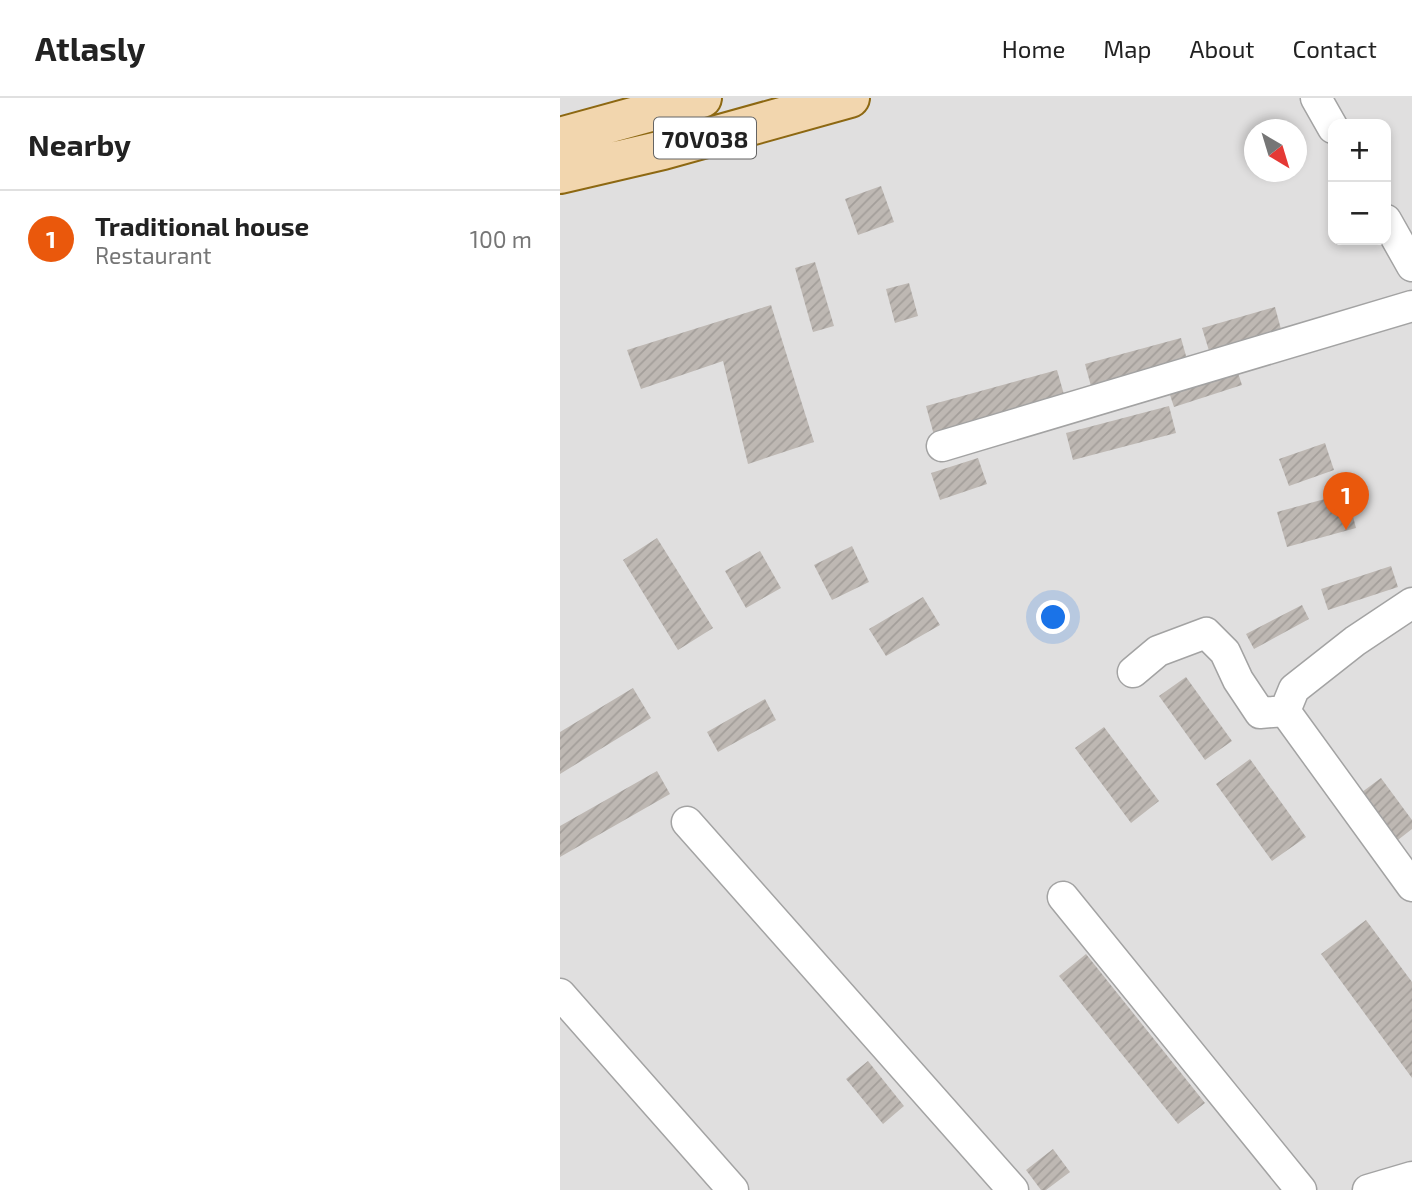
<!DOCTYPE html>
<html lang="en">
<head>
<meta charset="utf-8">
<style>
	body { margin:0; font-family:"Exo 2",sans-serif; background:#f6f6f6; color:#222 }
	.controls { position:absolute; right:21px; top:21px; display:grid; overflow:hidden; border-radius:14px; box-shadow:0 4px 10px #0003 }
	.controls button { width:63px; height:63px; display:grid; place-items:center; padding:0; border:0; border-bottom:2px solid #e0e0e0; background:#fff; color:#222; font:35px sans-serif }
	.compass { position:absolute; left:684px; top:21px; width:63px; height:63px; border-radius:50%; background:#fff; box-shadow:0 4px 10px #0003; rotate:142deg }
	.you { position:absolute; left:494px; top:520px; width:24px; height:24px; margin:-18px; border:5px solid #fff; border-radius:50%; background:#1a73e8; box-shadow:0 0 0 10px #1a73e833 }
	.badge { display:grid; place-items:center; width:46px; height:46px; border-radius:50%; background:#ea580c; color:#fff; font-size:23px; font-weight:700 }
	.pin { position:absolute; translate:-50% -58px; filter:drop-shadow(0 2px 4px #0008) }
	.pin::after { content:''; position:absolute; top:37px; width:24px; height:21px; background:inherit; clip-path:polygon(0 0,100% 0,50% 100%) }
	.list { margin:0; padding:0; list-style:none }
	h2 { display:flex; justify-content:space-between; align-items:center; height:91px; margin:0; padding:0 28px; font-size:30px }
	h2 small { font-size:23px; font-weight:400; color:#767676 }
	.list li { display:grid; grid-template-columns:46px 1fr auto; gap:21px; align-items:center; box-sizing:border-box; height:98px; padding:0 28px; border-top:2px solid #e0e0e0 }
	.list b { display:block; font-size:26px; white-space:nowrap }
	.list p { margin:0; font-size:23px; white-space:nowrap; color:#767676 }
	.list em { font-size:23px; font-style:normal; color:#767676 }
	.map { position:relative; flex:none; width:852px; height:1092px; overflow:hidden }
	header { display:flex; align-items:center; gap:42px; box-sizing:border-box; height:98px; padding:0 35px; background:#fff; border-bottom:2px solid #e0e0e0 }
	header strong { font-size:33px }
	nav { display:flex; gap:38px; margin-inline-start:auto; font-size:24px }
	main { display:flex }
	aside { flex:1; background:#fff }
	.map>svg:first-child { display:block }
	.residential { fill:#e0dfdf; fill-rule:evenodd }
	.building { fill:url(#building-hatch) }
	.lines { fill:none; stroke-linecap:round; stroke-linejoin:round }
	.minor-casing { stroke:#a3a3a3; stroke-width:33 }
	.major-casing { stroke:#8d6812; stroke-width:42 }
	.minor { stroke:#fff; stroke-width:30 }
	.major { stroke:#f2d6ae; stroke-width:38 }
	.labels { text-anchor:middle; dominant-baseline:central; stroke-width:5; stroke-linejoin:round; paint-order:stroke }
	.shield { fill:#fff; stroke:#646464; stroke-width:2 }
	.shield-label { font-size:24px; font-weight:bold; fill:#222 }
</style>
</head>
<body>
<header>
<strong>Atlasly</strong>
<nav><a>Home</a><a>Map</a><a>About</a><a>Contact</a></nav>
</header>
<main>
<aside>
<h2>Nearby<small></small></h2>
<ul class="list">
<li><span class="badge">1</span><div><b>Traditional house</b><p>Restaurant</p></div><em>100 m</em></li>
</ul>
</aside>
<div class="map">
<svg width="852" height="1092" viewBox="0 0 852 1092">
	<defs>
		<pattern id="building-hatch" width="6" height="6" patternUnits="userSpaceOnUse" patternTransform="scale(1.75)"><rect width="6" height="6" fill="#beb8b3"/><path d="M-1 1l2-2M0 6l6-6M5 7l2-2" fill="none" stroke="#a39e9a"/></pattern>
	</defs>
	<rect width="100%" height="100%" fill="#f1efea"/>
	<!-- residential -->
	<path class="residential" d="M0,0H852V1092H0ZM773,26H826V142H773ZM694,32H736V74H694Z"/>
	<!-- building -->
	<path class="building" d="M321,88L334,124L298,137L285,101Z
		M255,164L274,228L253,234L235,170Z
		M349,185L358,218L335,225L326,191Z
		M211,207L254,344L188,366L163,263L81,291L67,252Z
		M715,209L722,235L650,256L642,230Z
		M621,240L628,265L532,292L525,266Z
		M497,272L505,300L374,337L366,308Z
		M677,272L682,287L614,309L609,294Z
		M609,308L616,335L513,362L506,335Z
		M765,345L774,372L729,388L719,361Z
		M418,360L427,386L380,402L371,375Z
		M787,395L796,430L727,449L717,414Z
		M97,440L153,530L118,552L63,462Z
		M292,448L309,484L272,502L254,467Z
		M200,453L221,490L186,510L165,473Z
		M831,468L838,489L768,512L761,491Z
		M363,499L380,527L326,558L309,531Z
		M742,507L749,521L694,551L686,536Z
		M626,579L672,643L645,662L599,598Z
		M73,590L91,620L0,676V634Z
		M205,601L216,622L158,654L147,634Z
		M544,629L599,703L571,725L515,650Z
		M690,661L746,739L712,763L656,686Z
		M97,673L110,696L0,759V728Z
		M821,680L852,722V731L834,745L798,697Z
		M806,822L852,884V980L761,856Z
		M526,856L645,1005L618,1026L499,878Z
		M308,963L344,1008L323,1026L286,981Z
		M493,1051L510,1074L486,1092H481L466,1072Z"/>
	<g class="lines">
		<defs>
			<path id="minor" d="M756,0L773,30
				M826,122L852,168
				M382,348L852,208
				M852,505L795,543L734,591L725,613L852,788
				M573,574L598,553L646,535L665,554L678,582L700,615L725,613
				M127,724L453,1092
				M503,799L741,1092
				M0,896L173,1092
				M808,1092L852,1079"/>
			<path id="major" d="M0,39L142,0
				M0,76L103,52L290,0"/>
		</defs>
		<!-- minor casing -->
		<use href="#minor" class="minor-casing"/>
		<!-- major casing -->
		<use href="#major" class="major-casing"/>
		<!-- minor -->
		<use href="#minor" class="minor"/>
		<!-- major -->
		<use href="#major" class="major"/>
	</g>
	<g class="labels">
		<!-- shield labels -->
		<rect class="shield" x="94" y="19.5" width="102" height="41" rx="5"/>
		<g class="shield-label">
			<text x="145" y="40">70V038</text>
		</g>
	</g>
</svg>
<div class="controls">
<button>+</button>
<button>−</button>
</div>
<svg class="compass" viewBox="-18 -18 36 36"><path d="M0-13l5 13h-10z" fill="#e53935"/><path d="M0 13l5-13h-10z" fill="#767676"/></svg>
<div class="you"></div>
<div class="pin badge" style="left:786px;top:432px">1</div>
</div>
</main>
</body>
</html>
